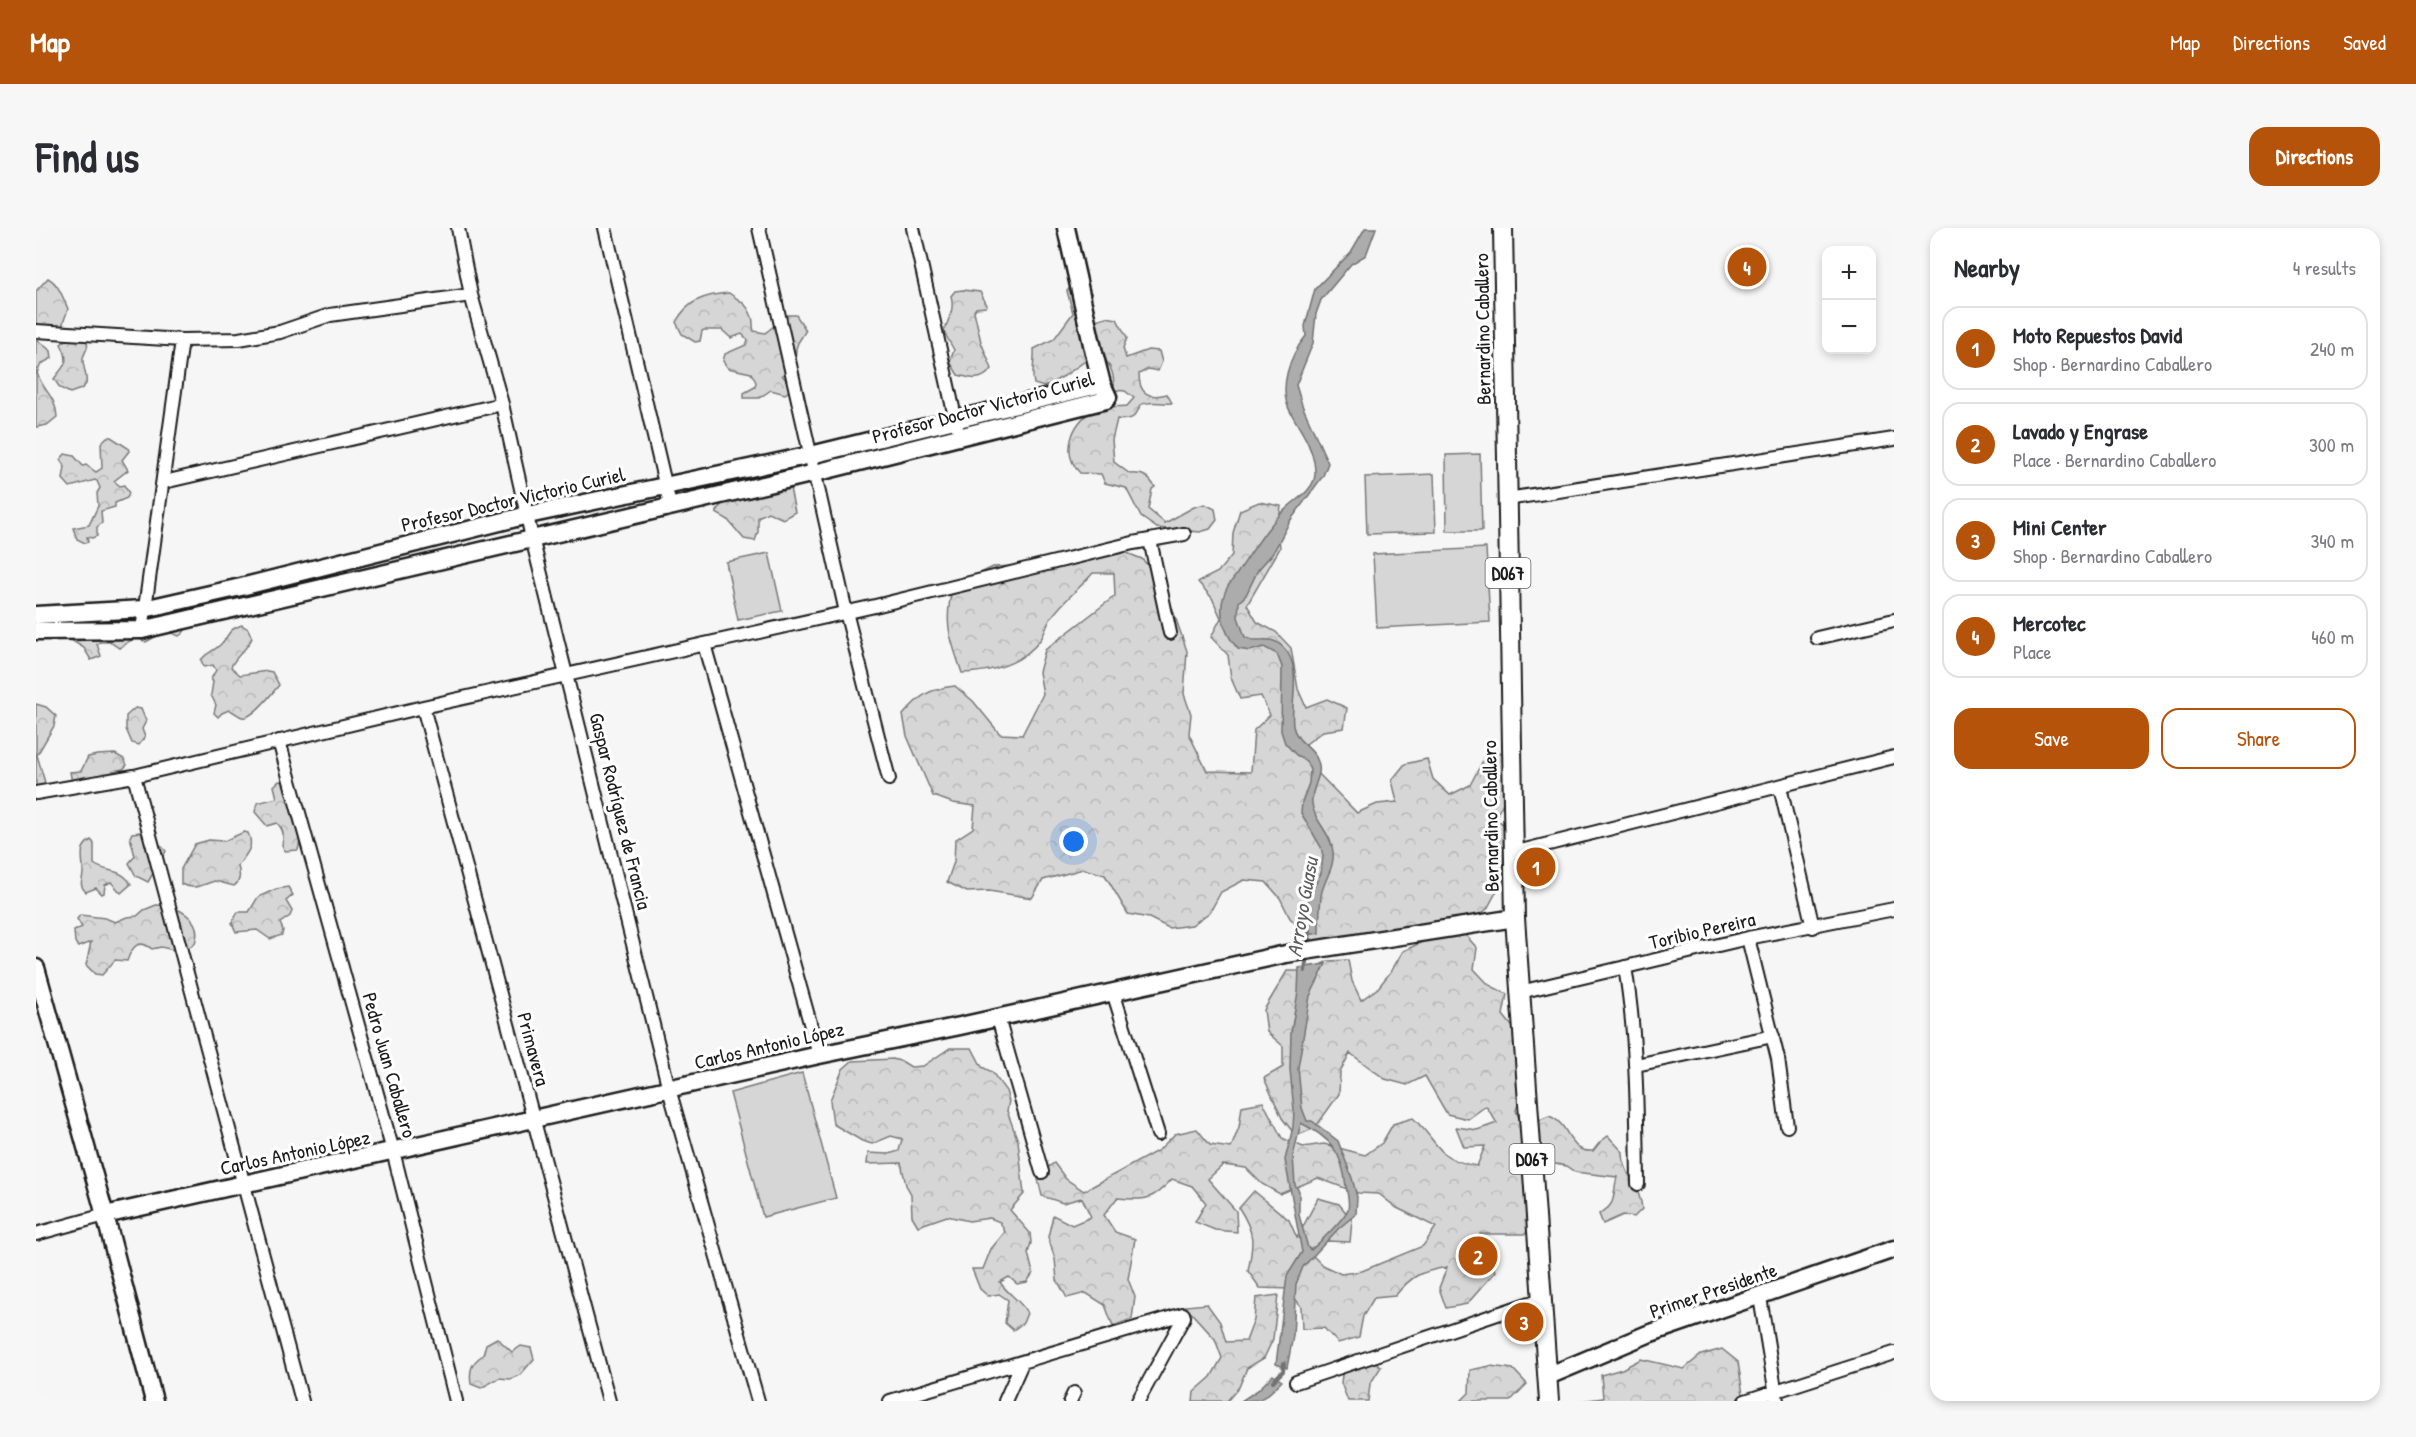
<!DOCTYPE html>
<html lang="en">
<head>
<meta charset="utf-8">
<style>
	body { margin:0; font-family:"Patrick Hand",sans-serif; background:#f7f7f7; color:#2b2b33 }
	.controls { position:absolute; right:18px; top:18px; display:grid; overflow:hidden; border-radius:12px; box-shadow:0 3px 9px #0003 }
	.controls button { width:54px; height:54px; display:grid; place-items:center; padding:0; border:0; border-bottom:2px solid #e1e1e2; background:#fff; color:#2b2b33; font:30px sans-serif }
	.you { position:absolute; left:1038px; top:614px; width:21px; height:21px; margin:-15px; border:4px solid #fff; border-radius:50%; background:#1a73e8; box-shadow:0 0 0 9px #1a73e833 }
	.badge { display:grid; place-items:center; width:39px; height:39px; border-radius:50%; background:#b45309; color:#fff; font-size:20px; font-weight:700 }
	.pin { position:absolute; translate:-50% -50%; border:3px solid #fff; box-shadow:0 2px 6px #0006 }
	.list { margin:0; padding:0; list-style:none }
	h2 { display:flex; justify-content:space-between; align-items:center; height:78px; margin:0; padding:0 24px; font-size:26px }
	h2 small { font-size:20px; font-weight:400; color:#7c7c81 }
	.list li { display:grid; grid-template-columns:39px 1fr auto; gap:18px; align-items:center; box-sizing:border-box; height:84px; margin:0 12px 12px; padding:0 12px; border:2px solid #e1e1e2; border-radius:18px }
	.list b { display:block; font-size:22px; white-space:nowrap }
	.list p { margin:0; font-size:20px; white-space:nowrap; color:#7c7c81 }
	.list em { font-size:20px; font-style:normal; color:#7c7c81 }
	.actions { display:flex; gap:12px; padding:18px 24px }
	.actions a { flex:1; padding:14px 0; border:2px solid #b45309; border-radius:18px; text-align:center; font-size:21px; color:#b45309 }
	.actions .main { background:#b45309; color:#fff }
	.map { position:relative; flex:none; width:1858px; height:1173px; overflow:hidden; border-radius:18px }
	header { display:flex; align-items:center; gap:36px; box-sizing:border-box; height:84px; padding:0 30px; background:#b45309; color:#fff }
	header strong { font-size:28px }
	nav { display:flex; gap:33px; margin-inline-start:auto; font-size:21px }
	.intro { display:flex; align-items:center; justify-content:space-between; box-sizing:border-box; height:144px; padding:0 36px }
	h1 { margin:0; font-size:42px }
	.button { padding:15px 27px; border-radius:18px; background:#b45309; color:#fff; font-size:21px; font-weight:700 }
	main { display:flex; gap:36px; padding:0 36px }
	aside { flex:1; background:#fff; border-radius:18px; box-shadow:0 3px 9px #0003 }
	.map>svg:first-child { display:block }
	.forest { fill:url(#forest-crowns); stroke:#797979; stroke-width:1.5 }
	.pitch { fill:#d6d6d6; stroke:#797979; stroke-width:1.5 }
	.water { fill:#acacac; stroke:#727272; stroke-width:1.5; fill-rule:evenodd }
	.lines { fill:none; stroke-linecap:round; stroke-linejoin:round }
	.stream { stroke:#727272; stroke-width:4 }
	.street-casing { stroke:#1c1c1c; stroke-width:16 }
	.secondary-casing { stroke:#1c1c1c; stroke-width:21 }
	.primary-casing { stroke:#1c1c1c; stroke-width:22 }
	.street { stroke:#fff; stroke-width:12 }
	.secondary { stroke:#fff; stroke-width:16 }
	.primary { stroke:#fff; stroke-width:18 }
	.labels { text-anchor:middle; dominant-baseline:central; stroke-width:6; stroke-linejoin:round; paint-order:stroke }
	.shield { fill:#fff; stroke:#606060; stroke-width:1.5 }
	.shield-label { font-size:18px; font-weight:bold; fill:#1c1c1c }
	.street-label { font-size:20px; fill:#1c1c1c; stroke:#fff }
	.water-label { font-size:21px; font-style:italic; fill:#5d5d5d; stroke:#fff }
</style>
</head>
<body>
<header>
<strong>Map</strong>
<nav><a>Map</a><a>Directions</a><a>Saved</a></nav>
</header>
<div class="intro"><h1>Find us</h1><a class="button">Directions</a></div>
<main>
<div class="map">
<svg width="1858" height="1173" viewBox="0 0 1858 1173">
	<defs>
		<pattern id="forest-crowns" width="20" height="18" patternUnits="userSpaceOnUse" patternTransform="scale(1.5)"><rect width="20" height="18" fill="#d6d6d6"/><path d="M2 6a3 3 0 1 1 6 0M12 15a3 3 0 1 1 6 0" fill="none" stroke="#b7b7b7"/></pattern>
	</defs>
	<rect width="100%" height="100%" fill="#f6f6f6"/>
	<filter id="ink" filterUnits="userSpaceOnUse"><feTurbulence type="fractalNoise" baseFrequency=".0167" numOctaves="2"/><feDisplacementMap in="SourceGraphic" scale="12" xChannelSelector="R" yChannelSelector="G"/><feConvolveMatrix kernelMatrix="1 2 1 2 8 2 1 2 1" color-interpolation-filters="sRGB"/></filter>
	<g filter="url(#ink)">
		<!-- forest -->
		<path class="forest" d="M12,50C23,56 27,70 32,81L26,98L23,99L0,98V63Z
			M1039,54L1049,58L1056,66L1052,86L1060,92L1070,89L1081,91L1091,110L1087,120L1090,130L1112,122L1123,123L1126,134L1122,143L1112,141L1103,146C1103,166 1113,171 1131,166L1136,175C1124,176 1115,172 1104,177C1100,190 1095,193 1081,191L1076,212L1078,234L1094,246C1107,245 1112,248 1119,259L1116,261L1112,281L1129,295L1158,279L1169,276L1179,281L1181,292L1174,301L1164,304L1121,300L1105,289L1090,260L1069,255L1065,246L1044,245C1025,226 1035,194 1058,182C1066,178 1081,179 1091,178L1098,170L1089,163L1078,162C1079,146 1074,134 1062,124L1028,148L1008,159L998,156C995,144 999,134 998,121L1018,111L1037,85L1031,63Z
			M927,62L944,64L951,77L950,79L940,80L938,83L945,114L956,141C945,154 936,151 922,147L914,134L918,122L908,104C912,91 919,82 915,68L919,63Z
			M693,65C705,74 710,74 716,89C718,94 716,98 718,103L729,105L752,87H760L770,102C768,106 764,111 762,115C754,130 770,138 746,147L754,157L753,163L749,166L735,162L723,170H708V165L719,159L720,154L715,145L692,140L687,133L689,126L710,117L712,112L706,106L695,110L686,102H668L666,103L664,113L659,114L646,106L640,94C652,72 669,67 693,65Z
			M36,108L50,111C54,120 49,122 47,130C46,139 52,147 50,156L45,161L34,165L24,160L18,151C28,137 35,135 25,116Z
			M0,111L15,123L16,130L5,136L1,145C7,163 20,168 21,189L11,197L0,199Z
			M71,209H75L92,220L93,223L86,232L92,242L78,253L84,258L88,257L93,265L91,270L79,275V279L65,283L66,295L61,299V308L56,310L51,309L52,314L49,315L41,311L37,300L53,297L62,278L61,265L64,260L61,253L59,252L34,259L27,251L29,239L24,232L29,226L38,228L47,238L50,237L60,244L66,240L65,215Z
			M773,236L754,260L759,284L747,291L732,284L722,289V304L719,313L708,311L691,291L680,285L685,277L679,274L669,282L659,268L668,260L682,254L691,261Z
			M1223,274L1245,278L1242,299L1244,320L1211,377L1221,394L1240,404L1255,420L1262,461L1270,479L1291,471L1311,480L1308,500L1287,503L1270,516L1274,537L1321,585L1341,576L1361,574L1356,552L1369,536L1391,531L1397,551L1414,567L1434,557L1454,519L1473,529L1469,571L1459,590L1475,602L1471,644L1451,681L1433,694L1411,692L1285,720L1254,690L1244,670L1230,654L1208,652L1185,664L1174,684L1156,697L1133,700L1113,690L1092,686L1069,647L1047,641L1007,652L996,670L953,663L931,664L911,654L918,634L919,612L937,600L939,578L917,575L897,568L871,508L867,487C884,467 893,461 919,458L937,473L964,506L986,507L1007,466L1003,444L1009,422L1079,368L1078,345H1057C1044,360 1026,374 1015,390C1011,396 1009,405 1005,411C986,437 956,444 926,445C914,409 907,396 917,358L957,339L1023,336L1086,323L1106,331L1121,347L1131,365L1151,423L1148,466L1155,486L1153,506L1171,543L1215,544L1218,502L1234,487L1225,468L1204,471L1195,450L1192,427L1175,409L1185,390L1176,370L1162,354L1182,344L1196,327L1197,305L1204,282Z
			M156,377L164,382L147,405L143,408L130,403L110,414C98,407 93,414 83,420L74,414H64L61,416L65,428L55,432L48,420L35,412L38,408L53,407L128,389L137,379Z
			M206,397L212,401L216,410C211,422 200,427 195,439L204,447L231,443L236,444L243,457C237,464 216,492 206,489C202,488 198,483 193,482L186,485L182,489L178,485L180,477L175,467L177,454L175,451L180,442L177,437L168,439L165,432C172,423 177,424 184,417C194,408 190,402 206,397Z
			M0,476L10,479L20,488L18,498L1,527L10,558L0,566Z
			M99,480L105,481L110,493L106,501L109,509L103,517L96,515L90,501V488Z
			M79,526L88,531L91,537L87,541L77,543L74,548L49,563L36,554L34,544L45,543L52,529L61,527Z
			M243,553L248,554L251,557C253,567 254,577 256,586C259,599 267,607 262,622L249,623L246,617C248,608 248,602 241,595L231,598L219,584L221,575L241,570L238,558Z
			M105,604L114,606L130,623L112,654L100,648L93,635L99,628L94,609L96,605Z
			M208,604L212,605C219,619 210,626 202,638C204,646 205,653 198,658L179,653C167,656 158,663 145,656V641L159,616L173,612L188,613Z
			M55,612L58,615V636C72,646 84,639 95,656L85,665L75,654L69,657L68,665L66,666L60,660L50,664C41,656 48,652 47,642C47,629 42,620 55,612Z
			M252,659L257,667L250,673L256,683L254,688L244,695L247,702L246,707L234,711L221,702L200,704L196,695L202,684H213L222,669L240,661Z
			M120,677C140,677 168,690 159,715L146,724L125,719L116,721C102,710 96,719 91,733L79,732L66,747L59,746L50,737L55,714L42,719L39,714L38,703L46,699L41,691L44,687L69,690L79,694L91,689L101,688L108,682Z
			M1426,703L1441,720L1438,741L1453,757L1471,766L1467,787L1480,803L1487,864L1480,882L1487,902L1495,985L1490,1006H1444L1446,1026L1460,1043L1431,1076L1410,1080L1403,1060L1411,1039C1384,1044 1376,1047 1359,1068L1338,1070L1327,1088L1323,1109L1302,1115L1288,1100L1266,1101L1265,1079L1253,1061L1224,1060L1212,1043C1218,1014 1219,1005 1203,980L1218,963L1253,992L1261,1010L1282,970L1303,976L1316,992L1314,1014L1291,1013L1271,1022L1286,1037L1305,1046L1326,1043L1387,1018L1400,999L1361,980L1343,966L1322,965L1282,950L1244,966L1226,956L1210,940L1187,937L1172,951L1200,983L1201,1004L1179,1002L1159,994L1170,975L1156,958L1136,951C1117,972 1110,973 1081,970L1068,987L1079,1004L1099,1011L1092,1051L1099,1069L1096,1091L1077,1098L1069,1077L1050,1065L1031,1070L1021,1052L1019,1031L1012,1009L1017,987L1036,997L1055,989L1046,970L1027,975L1006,968L1001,947L1018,935L1030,951L1048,963L1123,922L1139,906L1161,901L1174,917L1195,920L1203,899L1206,878L1227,874L1246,910L1267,919L1288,916L1329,927L1346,915L1357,896L1377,890C1405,916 1399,931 1441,938L1449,918L1428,919L1420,899L1441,902L1461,895L1450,878L1432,891L1411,886L1389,848L1371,857L1349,851L1314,825L1304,844L1303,866L1279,900L1260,908L1246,890L1228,850L1247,839V818L1231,804L1228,782L1251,743H1272L1292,733L1312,732L1316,753L1325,772L1342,760L1356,742L1367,723L1405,705Z
			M914,820H936L946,839L956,844L970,863L973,873L971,883L982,913L988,966L974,982L994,1005L995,1015L992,1025L997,1045L991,1054L981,1056L973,1049L964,1054C972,1067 984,1071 991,1085L987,1095L977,1102L969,1095L972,1072L963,1066L952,1068L944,1061L936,1041H947L955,1021L969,1004L964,994L954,990L933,993L911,988L882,998L876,988L875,966L870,957L865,935L831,936L832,925L853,926L863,923L866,911L855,908L836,916L826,913L797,896L794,872L807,841L816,833L857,831L867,834L875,839L887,838Z
			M1513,888C1537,897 1530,925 1557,923L1564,914L1572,908L1587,924C1586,944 1605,960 1606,981L1598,989L1587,987L1567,996L1563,986C1582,976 1576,967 1581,949L1539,944L1530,938L1519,936L1498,913V901L1503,892Z
			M1242,1067L1237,1111L1228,1130L1211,1140L1203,1159L1191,1173H1157L1158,1164L1175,1149L1186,1130L1179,1111L1149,1078L1171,1076L1184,1094L1190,1114L1210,1113L1218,1092L1220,1070Z
			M461,1110L476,1124L485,1118L495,1120L498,1131L484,1147L474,1151L463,1150L445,1160L435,1156C433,1142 435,1135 447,1127L450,1116Z
			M1686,1121L1702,1134L1708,1173H1545L1567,1170L1565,1147L1586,1141L1605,1131L1648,1141L1665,1127Z
			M1329,1125L1345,1139L1334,1156L1332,1173H1312L1305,1155L1308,1131Z
			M1454,1138L1477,1141L1491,1156L1474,1173H1425L1433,1165L1434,1142Z"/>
		<!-- pitch -->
		<path class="pitch" d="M1444,226L1446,303H1411L1410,227Z
			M1398,246L1400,304L1331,306L1329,249Z
			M1450,320L1454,394L1341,400L1337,326Z
			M733,325L746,383L702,392L690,334Z
			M766,845L800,970L727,989L694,865Z"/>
		<!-- water -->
		<path class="water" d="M1329,0H1340L1330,27L1315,36L1285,72L1280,86L1277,115L1260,157L1266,177L1292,235L1287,248L1254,293L1237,325L1222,342L1210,367L1203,374L1202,389L1209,409C1221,417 1233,405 1247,419C1267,438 1254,474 1257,498C1260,514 1275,518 1281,531C1289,547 1274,559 1276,575C1277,592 1296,606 1297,624C1299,640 1287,653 1285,668C1284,680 1283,693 1283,705L1266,708L1273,669L1285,645L1287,628L1285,619L1265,585L1266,574L1273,555L1274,542L1270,533L1260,527L1249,515L1245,503L1246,439L1241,426L1228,419L1214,423L1202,421C1186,403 1180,379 1192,358C1212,332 1228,300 1253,278C1262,270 1274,264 1278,252C1280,246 1279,240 1278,234C1274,214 1264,202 1255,185C1241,161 1254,127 1270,108L1269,98L1279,61L1315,24Z
			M1290,736L1274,768L1262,840L1266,880L1271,893H1276L1302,913L1316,950L1321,969L1320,986L1302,1001L1267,1039L1260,1056L1257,1108L1251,1140L1240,1136L1251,1048L1266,1024L1249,932L1257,899L1258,883L1254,841L1255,804L1262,764L1263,740ZM1265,895C1295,910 1306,924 1310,958C1311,965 1314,974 1312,981C1309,990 1283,1015 1275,1022L1272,1020L1263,987V963L1259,957L1257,928Z
			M1237,1147L1246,1153C1230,1169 1228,1173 1205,1173L1222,1162Z"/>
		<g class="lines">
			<!-- stream -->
			<path class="stream" d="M1272,719L1274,703
				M1269,743L1271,726
				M1237,1153L1247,1143L1248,1135"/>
			<defs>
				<path id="street" d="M422,0L435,67L466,176L496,310L633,861L722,1173
					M569,0L634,277
					M723,0L810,384L853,551
					M877,0L921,198
					M0,103L146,112L203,111L244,104L294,87L435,67
					M128,254L466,176
					M1471,271L1858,211
					M1114,312L1134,405
					M106,402L146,112
					M1781,410L1858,392
					M668,416L783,827
					M387,479L573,1173
					M243,513L357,923L420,1173
					M98,548L266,1173
					M1744,559L1777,699
					M0,565L98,548L387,479L839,378L1097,315L1148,306
					M1477,625L1858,529
					M1712,710L1742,831L1751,898
					M1589,739C1601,811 1601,884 1602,956
					M1077,764L1122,906
					M1484,764L1712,710L1858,681
					M962,790L1006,944
					M1600,837L1737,808
					M0,1006L69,987
					M1724,1069L1741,1173
					M1260,1154L1506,1071
					M854,1173L1147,1086L1148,1089L1102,1173
					M969,1173L986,1135
					M1034,1173L1038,1165
					M1709,1173L1858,1125"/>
				<path id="secondary" d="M0,387L108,381L205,359L492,287L775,227L1066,156
					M0,403L106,402L779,245L1070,172L1072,169L1066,156L1058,125L1030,0
					M0,740L69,987L118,1173
					M69,987L783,827L924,798L1250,726L1479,690
					M1512,1148L1612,1106L1858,1021"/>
				<path id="primary" d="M1467,0L1479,690L1513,1173"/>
			</defs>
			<!-- street casing -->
			<use href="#street" class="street-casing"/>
			<!-- secondary casing -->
			<use href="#secondary" class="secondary-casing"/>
			<!-- primary casing -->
			<use href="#primary" class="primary-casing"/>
			<!-- street -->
			<use href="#street" class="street"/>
			<!-- secondary -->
			<use href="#secondary" class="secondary"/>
			<!-- primary -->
			<use href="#primary" class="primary"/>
		</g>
	</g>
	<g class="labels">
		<!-- shield labels -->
		<g class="shield">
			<rect x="1449.5" y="330" width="45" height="30" rx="4.5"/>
			<rect x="1473.5" y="916" width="45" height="30" rx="4.5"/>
		</g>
		<g class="shield-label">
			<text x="1472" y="345">D067</text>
			<text x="1496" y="931">D067</text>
		</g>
		<!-- street labels -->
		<g class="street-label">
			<text transform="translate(1446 101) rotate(-91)">Bernardino Caballero</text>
			<text transform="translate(947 179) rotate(-15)">Profesor Doctor Victorio Curiel</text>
			<text transform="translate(477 271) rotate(-13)">Profesor Doctor Victorio Curiel</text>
			<text transform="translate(585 583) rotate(76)">Gaspar Rodríguez de Francia</text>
			<text transform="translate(1454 588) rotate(-91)">Bernardino Caballero</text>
			<text transform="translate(1666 702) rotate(-13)">Toribio Pereira</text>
			<text transform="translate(733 817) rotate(-13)">Carlos Antonio López</text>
			<text transform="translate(498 821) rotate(75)">Primavera</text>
			<text transform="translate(354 837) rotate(74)">Pedro Juan Caballero</text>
			<text transform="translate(259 924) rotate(-12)">Carlos Antonio López</text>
			<text transform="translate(1677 1062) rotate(-19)">Primer Presidente</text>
		</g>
		<!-- water labels -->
		<g class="water-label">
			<text transform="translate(1266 679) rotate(-80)">Arroyo Guasu</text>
		</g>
	</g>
</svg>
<div class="controls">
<button>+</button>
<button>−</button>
</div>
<div class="you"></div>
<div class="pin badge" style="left:1500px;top:639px">1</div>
<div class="pin badge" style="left:1442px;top:1028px">2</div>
<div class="pin badge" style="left:1488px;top:1094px">3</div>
<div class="pin badge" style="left:1711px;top:39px">4</div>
</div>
<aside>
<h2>Nearby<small>4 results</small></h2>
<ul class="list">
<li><span class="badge">1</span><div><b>Moto Repuestos David</b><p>Shop · Bernardino Caballero</p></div><em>240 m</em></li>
<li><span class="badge">2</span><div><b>Lavado y Engrase</b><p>Place · Bernardino Caballero</p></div><em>300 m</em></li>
<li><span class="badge">3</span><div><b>Mini Center</b><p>Shop · Bernardino Caballero</p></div><em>340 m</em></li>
<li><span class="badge">4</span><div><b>Mercotec</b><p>Place</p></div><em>460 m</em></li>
</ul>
<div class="actions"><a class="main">Save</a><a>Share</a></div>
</aside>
</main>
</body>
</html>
